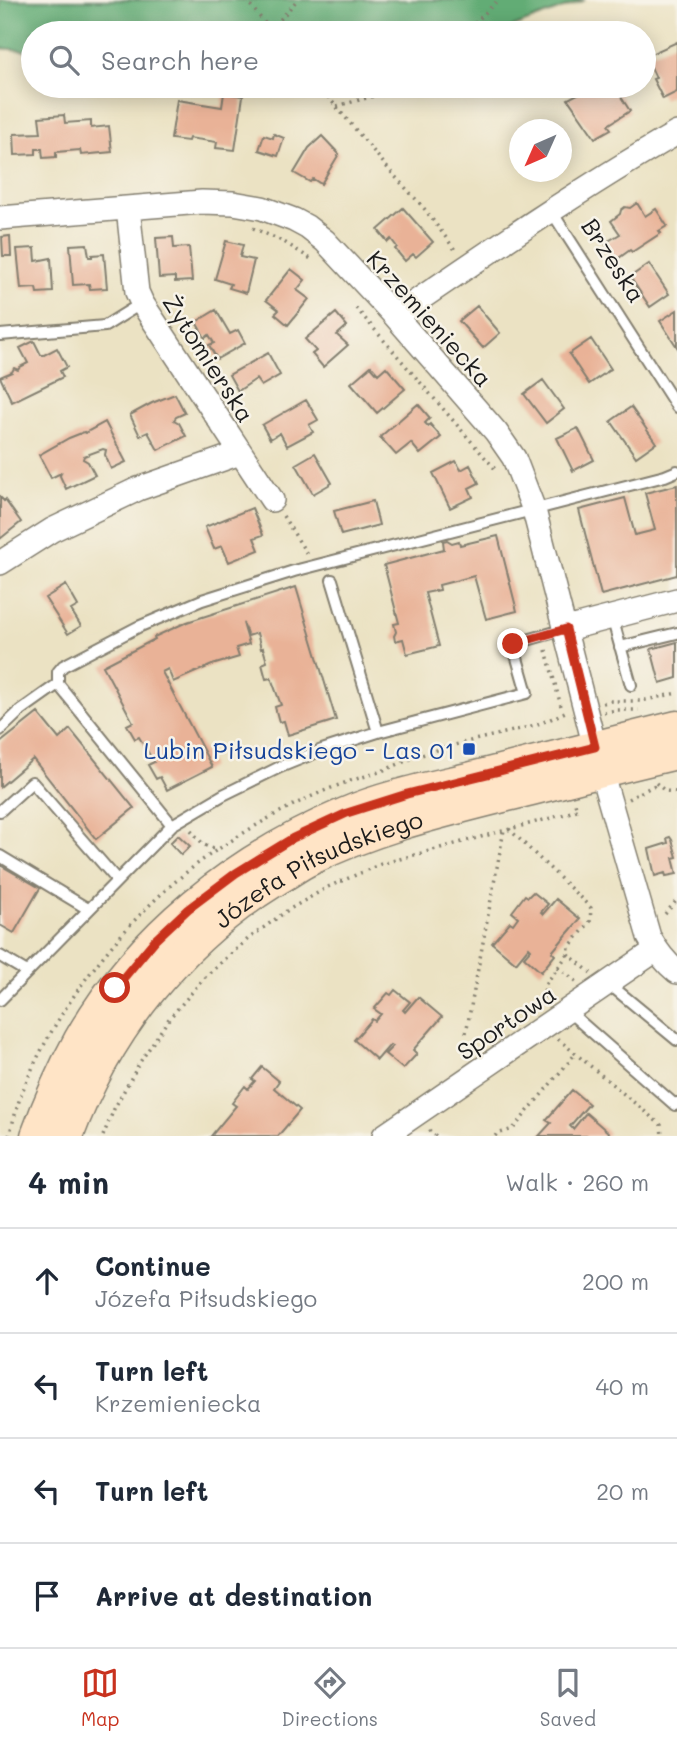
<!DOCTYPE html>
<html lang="en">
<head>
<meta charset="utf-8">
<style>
	body { margin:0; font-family:Mali,sans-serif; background:#f2f2f3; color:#1f2937 }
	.compass { position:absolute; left:509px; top:119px; width:63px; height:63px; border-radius:50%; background:#fff; box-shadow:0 4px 18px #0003; rotate:225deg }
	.stop { position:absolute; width:21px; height:21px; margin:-16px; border:5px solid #c8321e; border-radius:50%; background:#fff }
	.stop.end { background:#c8321e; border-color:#fff; box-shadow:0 2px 7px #0008 }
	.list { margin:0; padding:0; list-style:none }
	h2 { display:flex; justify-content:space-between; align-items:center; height:91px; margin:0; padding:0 28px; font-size:30px }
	h2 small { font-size:23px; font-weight:400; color:#747a83 }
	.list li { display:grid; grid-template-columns:46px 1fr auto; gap:21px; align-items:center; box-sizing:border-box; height:105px; padding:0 28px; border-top:2px solid #e0e1e3 }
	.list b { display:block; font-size:26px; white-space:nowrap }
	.list p { margin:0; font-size:23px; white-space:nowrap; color:#747a83 }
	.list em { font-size:23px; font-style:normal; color:#747a83 }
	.icon { flex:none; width:38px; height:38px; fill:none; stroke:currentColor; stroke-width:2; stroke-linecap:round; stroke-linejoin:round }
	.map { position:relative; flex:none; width:677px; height:1136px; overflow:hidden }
	.search { position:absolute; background:#fff; box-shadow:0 4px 18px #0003; left:21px; right:21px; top:21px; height:77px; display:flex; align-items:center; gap:18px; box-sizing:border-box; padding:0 24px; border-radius:38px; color:#747a83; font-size:26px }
	.sheet { height:511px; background:#fff }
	nav { display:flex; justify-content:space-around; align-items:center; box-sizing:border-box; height:98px; border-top:2px solid #e0e1e3; background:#fff; font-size:19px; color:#747a83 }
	nav a { display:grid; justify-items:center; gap:4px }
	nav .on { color:#c8321e }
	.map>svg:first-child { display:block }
	.forest { fill:#62ac75; stroke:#3f6448; stroke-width:2 }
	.building { fill:#e9b297 }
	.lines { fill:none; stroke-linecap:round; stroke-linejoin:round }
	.lane-casing { stroke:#847f70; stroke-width:14 }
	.street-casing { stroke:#847f70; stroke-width:26 }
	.secondary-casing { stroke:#847f70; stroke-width:35 }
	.path { stroke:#847f70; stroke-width:3.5; stroke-dasharray:2 5; stroke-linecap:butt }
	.lane { stroke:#fff; stroke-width:10 }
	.street { stroke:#fff; stroke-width:23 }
	.secondary { stroke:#ffe4c6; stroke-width:32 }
	.route { stroke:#c8321e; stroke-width:9 }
	.transit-dot { fill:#1a4fb4; stroke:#f7f3e8; stroke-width:2.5 }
	.labels { text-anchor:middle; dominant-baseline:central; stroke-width:5; stroke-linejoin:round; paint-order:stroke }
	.street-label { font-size:24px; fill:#1c1c1c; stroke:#f7f3e8 }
	.transit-label { font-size:24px; fill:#164399; stroke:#f7f3e8; text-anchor:end }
</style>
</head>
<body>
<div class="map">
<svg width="677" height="1136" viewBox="0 0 677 1136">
	<rect width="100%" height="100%" fill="#f7f3e8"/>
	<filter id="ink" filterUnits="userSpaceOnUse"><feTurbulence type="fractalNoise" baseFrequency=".0143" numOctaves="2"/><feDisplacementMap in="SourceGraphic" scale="14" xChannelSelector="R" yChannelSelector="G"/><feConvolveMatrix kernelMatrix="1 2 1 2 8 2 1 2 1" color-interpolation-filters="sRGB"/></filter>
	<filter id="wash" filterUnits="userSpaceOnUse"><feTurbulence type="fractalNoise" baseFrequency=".00686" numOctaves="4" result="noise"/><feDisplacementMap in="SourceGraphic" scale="28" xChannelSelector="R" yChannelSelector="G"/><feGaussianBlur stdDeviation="1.57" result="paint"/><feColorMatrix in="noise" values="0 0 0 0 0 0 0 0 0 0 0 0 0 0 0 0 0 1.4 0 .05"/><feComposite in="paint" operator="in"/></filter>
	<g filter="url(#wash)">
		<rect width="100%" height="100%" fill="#ebe2c3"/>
		<!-- forest -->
		<path class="forest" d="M0,0H585L497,33H33V51L0,48Z"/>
		<g id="blocks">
			<!-- building -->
			<path class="building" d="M677,42V92L663,99L653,79L656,78L649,63L646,65L644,57Z
				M593,86H599L603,92L614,86L630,111L608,125L611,129L595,138L568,99Z
				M224,93L243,96L235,150L216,148L217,142L189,138L188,141L171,139L177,100L222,107Z
				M64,115L65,123L91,121V128L109,126L112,152L81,155L80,150L56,152V157L43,158L42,149H36V154L15,155L14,134L41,133L39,117Z
				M274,134L284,138L278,156L259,150L264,135L273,138Z
				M322,136L339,154L321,184L313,179L310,182L294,173L309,148Z
				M637,203L645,216L656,209L667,226L659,231L661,233L632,252L630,250L616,260L605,243L620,234L611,221L620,214L621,210L625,207L630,208Z
				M403,208L433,242L416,257L413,254L405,261L395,249L397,247L391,239L388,242L378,230Z
				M10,236L11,256H3L2,237Z
				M173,237L174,248L189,247L192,281L175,282V277L159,278L156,238Z
				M226,241L243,245L240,257L254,260L246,293L229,288L231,284L215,279Z
				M87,244L89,257H92V255L104,254L107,288L90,289L89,284L73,285L70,245Z
				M35,248L36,261L51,258L53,292L37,293L36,288L21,289L17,249Z
				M649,264L669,294L650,307L630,277Z
				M291,269L305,280L297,290L309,299L288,325L275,314L279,310L266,300Z
				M477,306L500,333L483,348L459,321Z
				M216,310L230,334L238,330L245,343L217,359L209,345L214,343L209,335L205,338L196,322Z
				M677,310V347L660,321Z
				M336,313L347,326L337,335L348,345L323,367L312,354L316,351L305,339Z
				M591,339L611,369L589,384L569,354Z
				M34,341L41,355H44L57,348L67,367L60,371L63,377L12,402L0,377L12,372L14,368L18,370L20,367L28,363L20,348Z
				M268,353L280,375L261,386L256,379L238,391L229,375Z
				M371,366L378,374L386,367L405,389L377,413L351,383Z
				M543,380L564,409L546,423L524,394Z
				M175,394L185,413L176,417L174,420L179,423L186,436L158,450L148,432L140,436L130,415L152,403Z
				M306,400L318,420L309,425L313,432L287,446L280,433L270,439L262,425Z
				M418,404L430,418L425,423L428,426L430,424L441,437L420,454L411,443L396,455L380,437Z
				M631,407L656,443L636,457L611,421Z
				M105,422L126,462L111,469L105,455L106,450L103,449L84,456L83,459L88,462L95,475L66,489L60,476L61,473L51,478L39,455L69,438L84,432L85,433Z
				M578,428L594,460L573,471L557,438Z
				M315,453L332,483L313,494L296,464Z
				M456,461L461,470L470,465L479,483L469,488L473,497L450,508L433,473Z
				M677,485V575L601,595L579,510L625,498L635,535L655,530L645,493Z
				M0,497L4,501L5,500L21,522L0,539Z
				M373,501L379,525L341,535L334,511Z
				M252,508L263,535L254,538L259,550L229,562L222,546L214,549L205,527Z
				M498,536L517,611L486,619L474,576L439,585L440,590L425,593L439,646L407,654L403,639L395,641L394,636L396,632L394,624L399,623L384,565L444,549L443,541L447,540L452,543L459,541L460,545Z
				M66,585L78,606L71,610L81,626L68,634L45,598Z
				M296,587L336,720L288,735L284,721L279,722L275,707L281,705L271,678L266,679L262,664L267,662L263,648L261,649L257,633L248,636L243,623L249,644L236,648L239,657L212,665L173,682L168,669L162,672L212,767L167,790L160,777L156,779L148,765L154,762L139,737L135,739L127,725L133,722L103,666L155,639L154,637L187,622Z
				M677,642V678L660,683L651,649Z
				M38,713L59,739L70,729L134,808L96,839L33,759L0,787V743Z
				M178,835L190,846L181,855L170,843Z
				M670,837L672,840L677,857L673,858L677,874L666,876L665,873L655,876L649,849L668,843L667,838Z
				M0,865L40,888L14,933L0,925Z
				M533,892L548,904L541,912L543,914L556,899L580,919L552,952L555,955L541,972L524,957L531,949L529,947L516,963L492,943L510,922L513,924L518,917L512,912L525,895L528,897Z
				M395,990L410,1002L403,1010L405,1012L418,997L442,1017L413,1050L417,1054L403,1069L385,1054L393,1046L390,1045L377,1060L354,1040L372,1019L375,1021L381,1014L374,1009L388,993L391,995Z
				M262,1067L279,1081L274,1088L300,1110L278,1136H211L236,1106L232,1103L245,1086L248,1089L255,1081L252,1079Z
				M572,1090L589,1104L570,1126L573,1129L586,1113L609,1133L606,1136H539L551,1123L546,1120Z"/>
		</g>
	</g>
	<g filter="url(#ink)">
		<use href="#blocks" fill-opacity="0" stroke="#847f70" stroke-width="2"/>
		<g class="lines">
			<defs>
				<path id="lane" d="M552,212L677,407
					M0,335L105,326L142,303
					M332,580L378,732
					M612,617L631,685
					M620,647L677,633
					M58,684L172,825
					M0,730L20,711L58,684V672L63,666L138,627L202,600L294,571L665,476L677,471
					M0,811L32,782L117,880
					M0,856L88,909
					M0,956L27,972
					M608,983L677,1040
					M0,1000L172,825L223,795L280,767L322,750L378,732L527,693L513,644L566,629
					M568,1011L675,1105L677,1103"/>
				<path id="street" d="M128,208L137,292L142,303L272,500
					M0,218L202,202L233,203L262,208L294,220L307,227L325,241L395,316L496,432L514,458L534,510L601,771L649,937C656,950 665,962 677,972
					M395,316C487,253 580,189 677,133
					M0,563L52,530L138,489L240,453
					M566,629L677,600
					M384,1136L656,950"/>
				<g id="secondary">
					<path d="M37,1136C49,1103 63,1071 80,1040C139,936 236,860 345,814C384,797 430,788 472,778C540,761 609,744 677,727"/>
					<path id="s1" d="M67,1136C107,1028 180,938 278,878C289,872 299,864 310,859C372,828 440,812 507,795C564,781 620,766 677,753"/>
				</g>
			</defs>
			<!-- lane casing -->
			<use href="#lane" class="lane-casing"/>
			<!-- street casing -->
			<use href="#street" class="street-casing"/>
			<!-- secondary casing -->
			<use href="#secondary" class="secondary-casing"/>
			<!-- path -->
			<path class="path" d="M246,0L273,33
				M271,30L297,0
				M465,33L498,0
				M319,86L391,172L423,207L456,251
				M337,106L411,86
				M253,228L284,242L314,261
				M356,308L495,469
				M283,516L307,554
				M546,650L562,710
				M603,703L611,701H641L677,693
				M604,712L617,710H639
				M656,783L665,791L677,792
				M628,799L655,785
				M509,829L591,908L590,922L569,947L568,954L545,985L543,1004
				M191,830L204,845L216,850
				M665,914L677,900
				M568,954L591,973
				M558,967L576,981
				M466,1033L504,830
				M558,1039L661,1125L662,1136
				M429,1130L436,1136
				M9,1136C13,1123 16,1109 21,1095C56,1004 135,904 217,850C259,822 305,796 353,780C362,777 370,775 379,772C395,766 411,758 428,753C465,740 504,735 541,723C549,720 557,716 565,712
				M103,1136L114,1109L140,1062L168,1020L206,976L248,939L288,910L328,887L381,864L562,815L577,810L575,803
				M495,1136L497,1134L513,1129L576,1053"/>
			<!-- lane -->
			<use href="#lane" class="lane"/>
			<!-- street -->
			<use href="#street" class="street"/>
			<!-- secondary -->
			<use href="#secondary" class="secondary"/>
		</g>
	</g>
	<g class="lines" filter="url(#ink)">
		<!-- route -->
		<path class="route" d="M115,988L155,940L188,909L236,873L293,838L347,813L407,794L595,747L566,629L513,644"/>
	</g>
	<!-- markers -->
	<rect class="transit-dot" x="462" y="742" width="14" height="14" rx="3.5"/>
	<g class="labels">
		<!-- street labels -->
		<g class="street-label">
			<text transform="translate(614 260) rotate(57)">Brzeska</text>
			<text transform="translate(430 318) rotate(48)">Krzemieniecka</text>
			<text transform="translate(209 358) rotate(57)">Żytomierska</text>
			<text stroke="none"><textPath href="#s1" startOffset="380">Józefa Piłsudskiego</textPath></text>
			<text transform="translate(506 1022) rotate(-34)">Sportowa</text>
		</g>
		<!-- transit labels -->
		<g class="transit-label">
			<text x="455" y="749">Lubin Piłsudskiego - Las 01</text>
		</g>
	</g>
</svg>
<svg class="compass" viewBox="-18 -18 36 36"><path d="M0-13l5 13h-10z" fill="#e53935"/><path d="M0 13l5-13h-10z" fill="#747a83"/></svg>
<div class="stop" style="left:115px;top:988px"></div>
<div class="stop end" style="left:513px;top:644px"></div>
<div class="search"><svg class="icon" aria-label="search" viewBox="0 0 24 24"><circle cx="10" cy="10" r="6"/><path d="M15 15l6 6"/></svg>Search here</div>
</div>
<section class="sheet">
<h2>4 min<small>Walk · 260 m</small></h2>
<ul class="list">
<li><svg class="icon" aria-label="ahead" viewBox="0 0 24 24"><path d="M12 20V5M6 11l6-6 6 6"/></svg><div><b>Continue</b><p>Józefa Piłsudskiego</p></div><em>200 m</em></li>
<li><svg class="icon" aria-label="left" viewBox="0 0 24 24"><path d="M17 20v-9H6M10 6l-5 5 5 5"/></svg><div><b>Turn left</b><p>Krzemieniecka</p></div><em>40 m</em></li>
<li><svg class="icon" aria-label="left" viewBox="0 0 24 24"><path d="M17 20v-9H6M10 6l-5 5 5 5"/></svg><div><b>Turn left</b></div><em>20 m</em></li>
<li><svg class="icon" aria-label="arrive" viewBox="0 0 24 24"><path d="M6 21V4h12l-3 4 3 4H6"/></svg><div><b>Arrive at destination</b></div></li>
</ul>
</section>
<nav>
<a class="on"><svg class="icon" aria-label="map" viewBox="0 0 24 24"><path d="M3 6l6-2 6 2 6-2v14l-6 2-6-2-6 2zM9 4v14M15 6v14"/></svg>Map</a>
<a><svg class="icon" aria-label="directions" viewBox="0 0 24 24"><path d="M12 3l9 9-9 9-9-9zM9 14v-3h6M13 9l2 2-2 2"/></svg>Directions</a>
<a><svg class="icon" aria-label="saved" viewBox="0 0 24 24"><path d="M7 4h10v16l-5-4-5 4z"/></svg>Saved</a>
</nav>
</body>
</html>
